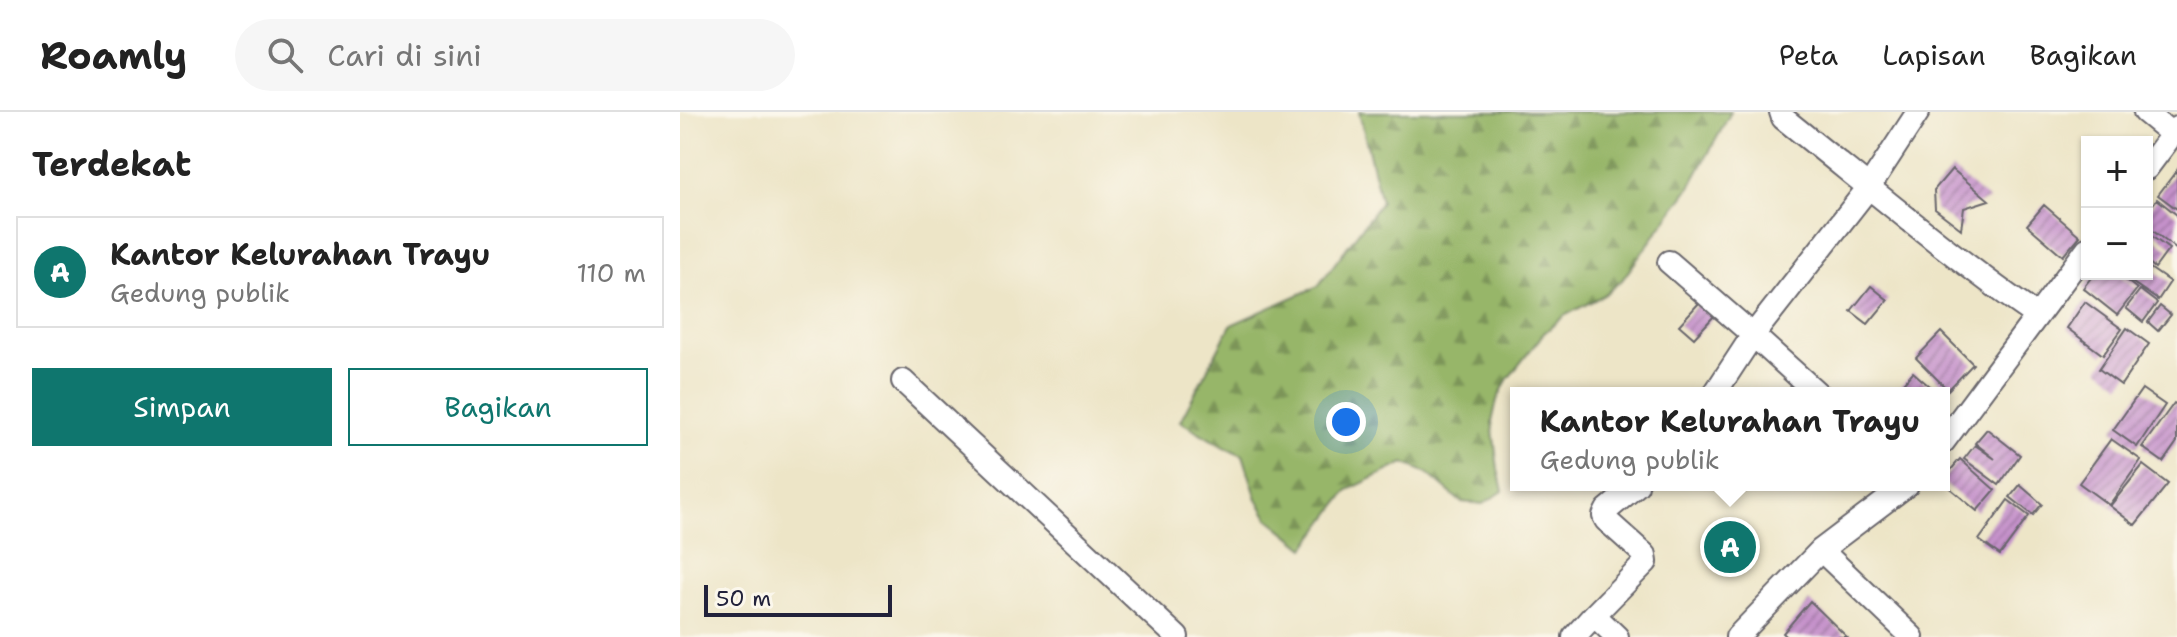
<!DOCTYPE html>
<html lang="id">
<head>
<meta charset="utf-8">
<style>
	body { margin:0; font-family:"Shantell Sans",sans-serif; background:#f6f6f6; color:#222 }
	.controls { position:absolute; right:24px; top:24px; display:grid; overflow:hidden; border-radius:0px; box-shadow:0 2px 6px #0004 }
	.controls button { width:72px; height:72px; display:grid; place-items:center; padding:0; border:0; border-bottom:2px solid #e0e0e0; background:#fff; color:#222; font:40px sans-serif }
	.scale { position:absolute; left:24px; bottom:20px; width:188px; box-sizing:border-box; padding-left:8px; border:4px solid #22223b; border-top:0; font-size:22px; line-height:28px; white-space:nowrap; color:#22223b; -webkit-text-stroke:6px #fbf7ec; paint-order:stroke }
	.you { position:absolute; left:666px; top:310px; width:28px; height:28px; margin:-20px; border:6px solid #fff; border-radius:50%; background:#1a73e8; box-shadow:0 0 0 12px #1a73e833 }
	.badge { display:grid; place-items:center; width:52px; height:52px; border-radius:50%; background:#0f766e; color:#fff; font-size:26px; font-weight:700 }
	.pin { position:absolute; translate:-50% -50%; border:4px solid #fff; box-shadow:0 2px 8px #0006 }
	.popup { position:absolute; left:830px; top:275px; width:440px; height:104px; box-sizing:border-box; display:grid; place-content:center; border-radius:0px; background:#fff; filter:drop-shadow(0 2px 6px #0005); font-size:26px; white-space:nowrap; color:#767676 }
	.popup b { font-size:30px; color:#222 }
	.popup::after { content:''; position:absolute; left:50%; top:100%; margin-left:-16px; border:16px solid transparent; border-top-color:#fff }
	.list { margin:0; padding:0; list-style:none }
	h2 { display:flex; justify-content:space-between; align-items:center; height:104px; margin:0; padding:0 32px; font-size:34px }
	h2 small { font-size:26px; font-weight:400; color:#767676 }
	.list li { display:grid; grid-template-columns:52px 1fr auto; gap:24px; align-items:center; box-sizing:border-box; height:112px; margin:0 16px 16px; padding:0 16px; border:2px solid #e0e0e0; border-radius:0px }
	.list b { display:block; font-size:30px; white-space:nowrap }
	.list p { margin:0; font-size:26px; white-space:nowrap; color:#767676 }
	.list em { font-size:26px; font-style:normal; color:#767676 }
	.actions { display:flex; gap:16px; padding:24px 32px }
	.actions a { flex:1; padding:18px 0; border:2px solid #0f766e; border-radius:0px; text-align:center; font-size:28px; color:#0f766e }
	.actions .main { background:#0f766e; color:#fff }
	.icon { flex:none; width:44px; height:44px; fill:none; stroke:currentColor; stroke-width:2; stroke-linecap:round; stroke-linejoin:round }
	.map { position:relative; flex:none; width:1497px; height:525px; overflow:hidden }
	header { display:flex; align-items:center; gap:48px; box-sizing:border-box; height:112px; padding:0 40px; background:#fff; border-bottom:2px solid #e0e0e0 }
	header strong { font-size:38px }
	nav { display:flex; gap:44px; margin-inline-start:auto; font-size:28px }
	.search { width:560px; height:72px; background:#f6f6f6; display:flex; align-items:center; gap:20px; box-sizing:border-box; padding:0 28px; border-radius:44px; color:#767676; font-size:30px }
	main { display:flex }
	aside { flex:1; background:#fff }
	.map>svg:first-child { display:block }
	.forest { fill:url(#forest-firs); stroke:#5c6c52; stroke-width:2 }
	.building { fill:url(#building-hatch) }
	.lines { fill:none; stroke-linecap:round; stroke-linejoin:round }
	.street-casing { stroke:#69666c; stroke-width:26 }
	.street { stroke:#fff; stroke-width:22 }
</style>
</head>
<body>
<header>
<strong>Roamly</strong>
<div class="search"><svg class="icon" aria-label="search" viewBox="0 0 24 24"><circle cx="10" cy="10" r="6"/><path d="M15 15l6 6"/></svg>Cari di sini</div>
<nav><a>Peta</a><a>Lapisan</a><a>Bagikan</a></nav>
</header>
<main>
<aside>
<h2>Terdekat<small></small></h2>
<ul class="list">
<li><span class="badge">A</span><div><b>Kantor Kelurahan Trayu</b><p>Gedung publik</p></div><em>110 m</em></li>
</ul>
<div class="actions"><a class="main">Simpan</a><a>Bagikan</a></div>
</aside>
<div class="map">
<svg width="1497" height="525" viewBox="0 0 1497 525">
	<defs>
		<pattern id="forest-firs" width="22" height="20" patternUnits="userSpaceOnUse" patternTransform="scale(2)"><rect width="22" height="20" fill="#97b669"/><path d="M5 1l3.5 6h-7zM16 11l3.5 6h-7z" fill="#7b9458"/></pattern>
		<pattern id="building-hatch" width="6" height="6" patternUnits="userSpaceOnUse" patternTransform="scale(2)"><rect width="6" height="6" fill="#c591ca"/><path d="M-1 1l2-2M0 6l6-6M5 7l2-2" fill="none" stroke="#a076a5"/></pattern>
	</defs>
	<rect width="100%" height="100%" fill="#fbf7ec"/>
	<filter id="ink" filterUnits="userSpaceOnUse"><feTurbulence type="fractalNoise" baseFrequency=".0125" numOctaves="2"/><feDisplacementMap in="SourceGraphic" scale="16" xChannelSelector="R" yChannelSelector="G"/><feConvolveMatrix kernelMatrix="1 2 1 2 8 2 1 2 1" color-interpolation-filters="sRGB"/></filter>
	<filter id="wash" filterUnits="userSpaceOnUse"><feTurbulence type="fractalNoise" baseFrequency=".006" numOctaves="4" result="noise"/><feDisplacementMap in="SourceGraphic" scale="32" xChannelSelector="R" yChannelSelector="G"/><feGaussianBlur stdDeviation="1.8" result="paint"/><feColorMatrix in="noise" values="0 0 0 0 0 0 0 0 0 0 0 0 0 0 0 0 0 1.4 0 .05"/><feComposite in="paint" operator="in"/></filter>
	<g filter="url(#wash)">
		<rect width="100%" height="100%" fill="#ede5c7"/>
		<!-- forest -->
		<path class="forest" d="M679,0H1051L1010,75L942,168L924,183L884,204L864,221L827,268L817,288L812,310L818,357L823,379L803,392L781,390L747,361L724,351L668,378L625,436L588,406L577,387L563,343L544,335L500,309L551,213L638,174L701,90Z"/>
		<g id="blocks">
			<!-- building -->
			<path class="building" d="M1272,57L1309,88L1284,96L1281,117L1255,97L1254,78Z
				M1497,58V97L1478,83Z
				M1477,87L1497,103V138L1467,114V100Z
				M1364,93L1400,124L1383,144L1347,113Z
				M1467,121L1489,137L1475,156L1467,149Z
				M1467,154L1490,170L1478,188L1440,162H1467Z
				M1414,162H1438L1457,177L1437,203L1403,176Z
				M1191,174L1208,188L1188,212L1171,199Z
				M1460,178L1477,191L1463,210L1446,196Z
				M1405,190L1442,217L1423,243L1387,216Z
				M1019,191L1034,204L1014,226L999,213Z
				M1480,194L1491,203L1478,219L1468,210Z
				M1447,216L1469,232L1441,273L1419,257Z
				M1261,220L1293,252L1268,278L1236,246Z
				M1233,260L1257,281H1219L1216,279Z
				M1462,277L1485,293L1457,335L1433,318Z
				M1494,291L1497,293V330L1483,350L1462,335Z
				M1307,317L1340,343L1319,373L1284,347L1295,333L1315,347L1295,331Z
				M1431,327L1461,348L1429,393L1399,371Z
				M1280,347L1315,378L1297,399L1264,371V366Z
				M1463,353L1488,372L1455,413L1430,394Z
				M1340,373L1362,392L1353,403L1330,385Z
				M1328,388L1349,404L1320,443L1299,428Z
				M1130,489L1167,525H1107L1103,521Z"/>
		</g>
	</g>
	<g filter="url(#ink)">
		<use href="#blocks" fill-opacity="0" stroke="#69666c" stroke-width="2"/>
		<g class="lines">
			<defs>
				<path id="street" d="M1101,0L1103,6C1187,73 1269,143 1357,204
					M1465,0L1492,22
					M1467,56L1497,16
					M989,150L1073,223L1137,281
					M223,269L497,525
					M1035,281L1073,223L1189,75L1238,0
					M1264,329L1407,137
					M1141,438L1232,525
					M914,503L966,450L965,443L926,408L924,404L927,398L957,373
					M894,525L914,503L937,525
					M1057,525L1141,438L1227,373"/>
			</defs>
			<!-- street casing -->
			<use href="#street" class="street-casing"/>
			<!-- street -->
			<use href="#street" class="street"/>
		</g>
	</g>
</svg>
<div class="controls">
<button>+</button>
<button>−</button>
</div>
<div class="scale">50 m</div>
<div class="you"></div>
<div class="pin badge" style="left:1050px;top:435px">A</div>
<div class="popup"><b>Kantor Kelurahan Trayu</b>Gedung publik</div>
</div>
</main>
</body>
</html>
